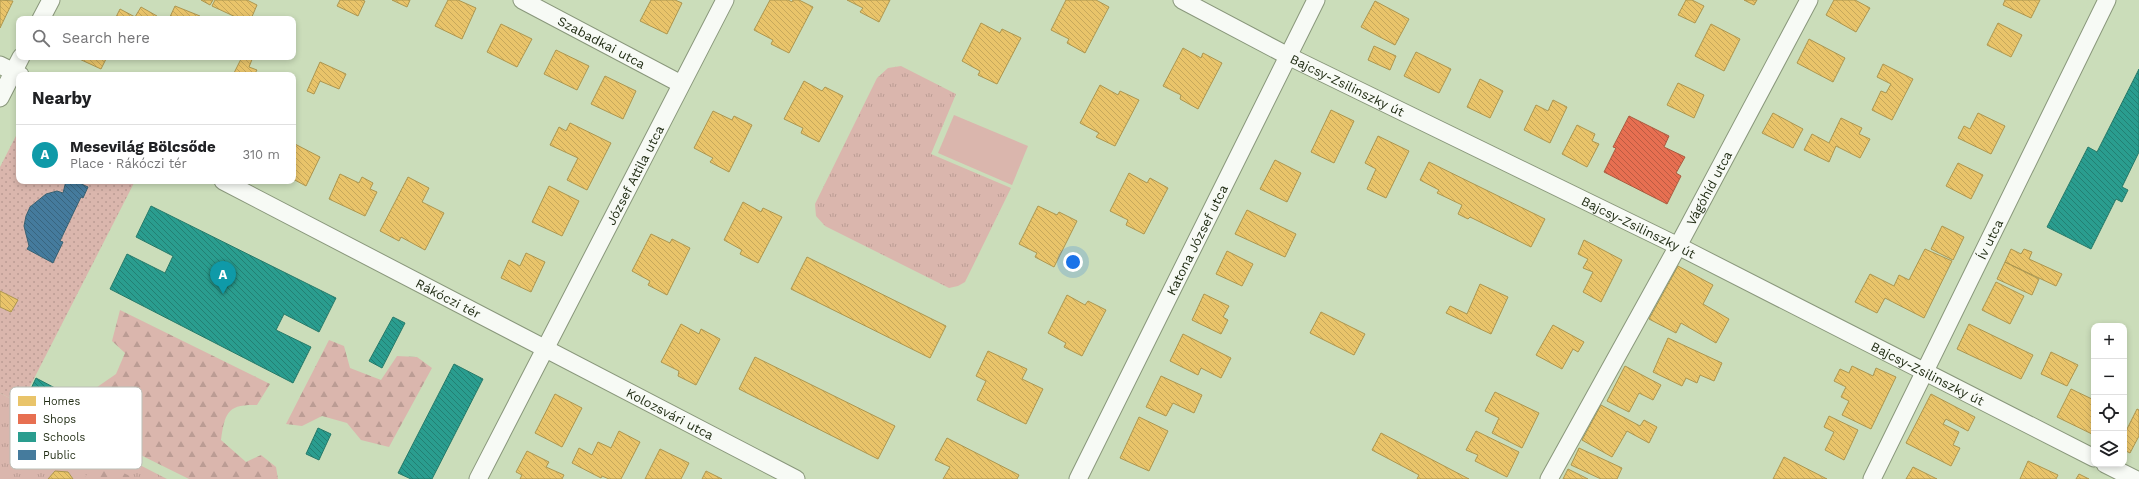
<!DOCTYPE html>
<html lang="en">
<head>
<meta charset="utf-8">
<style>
	body { margin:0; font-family:"Work Sans",sans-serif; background:#f2f2f2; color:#202124 }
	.controls { position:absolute; right:12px; bottom:12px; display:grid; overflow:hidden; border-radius:8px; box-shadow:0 2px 6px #0003 }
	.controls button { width:36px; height:36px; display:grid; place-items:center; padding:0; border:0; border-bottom:1px solid #e0e0e0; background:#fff; color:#202124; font:20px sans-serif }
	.you { position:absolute; left:1073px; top:262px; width:14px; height:14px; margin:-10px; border:3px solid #fff; border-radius:50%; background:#1a73e8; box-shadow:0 0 0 6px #1a73e833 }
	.badge { display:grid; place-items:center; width:26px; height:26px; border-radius:50%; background:#5a684c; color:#fff; font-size:13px; font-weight:700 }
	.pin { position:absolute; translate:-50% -33px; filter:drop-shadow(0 1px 2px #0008) }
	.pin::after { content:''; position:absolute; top:21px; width:14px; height:12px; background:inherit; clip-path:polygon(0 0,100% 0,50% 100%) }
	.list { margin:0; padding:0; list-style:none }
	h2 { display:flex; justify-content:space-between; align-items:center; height:52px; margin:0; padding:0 16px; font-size:17px }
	h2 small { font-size:13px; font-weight:400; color:#757577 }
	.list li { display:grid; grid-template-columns:26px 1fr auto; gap:12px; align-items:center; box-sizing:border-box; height:60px; padding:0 16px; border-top:1px solid #e0e0e0 }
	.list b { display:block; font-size:15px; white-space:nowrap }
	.list p { margin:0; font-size:13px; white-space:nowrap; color:#757577 }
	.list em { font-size:13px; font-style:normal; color:#757577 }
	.icon { flex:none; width:22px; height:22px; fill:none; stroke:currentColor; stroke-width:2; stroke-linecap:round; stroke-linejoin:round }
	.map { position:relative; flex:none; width:2139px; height:479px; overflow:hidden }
	.search { position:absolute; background:#fff; box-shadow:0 2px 6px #0003; left:16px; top:16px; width:280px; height:44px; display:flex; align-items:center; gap:10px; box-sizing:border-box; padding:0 14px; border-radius:8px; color:#757577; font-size:15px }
	.panel { position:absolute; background:#fff; box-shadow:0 2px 6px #0003; left:16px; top:72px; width:280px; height:112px; border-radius:8px }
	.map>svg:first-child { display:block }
	.grass { fill:url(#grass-tufts) }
	.forest { fill:url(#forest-firs) }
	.garden { fill:url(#garden-dots) }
	.pitch { fill:#dab6ad }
	.homes { fill:url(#homes-back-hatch); stroke:#ac964f }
	.shops { fill:url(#shops-back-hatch); stroke:#aa5a3e }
	.schools { fill:url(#schools-back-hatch); stroke:#267a69 }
	.public { fill:url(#public-back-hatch); stroke:#396273 }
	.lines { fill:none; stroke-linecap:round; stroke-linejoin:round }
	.minor-casing { stroke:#89977b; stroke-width:19 }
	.minor { stroke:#f7faf5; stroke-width:17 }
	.labels { text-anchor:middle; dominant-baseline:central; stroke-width:4; stroke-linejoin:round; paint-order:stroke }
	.street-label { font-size:13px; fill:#1d2910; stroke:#fff }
	.key { fill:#fff; stroke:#bbbfb7; stroke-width:1 }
	.key-label { font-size:11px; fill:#1d2910 }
</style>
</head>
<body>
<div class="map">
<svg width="2139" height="479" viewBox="0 0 2139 479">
	<defs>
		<pattern id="grass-tufts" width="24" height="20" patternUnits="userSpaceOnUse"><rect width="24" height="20" fill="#dab6ad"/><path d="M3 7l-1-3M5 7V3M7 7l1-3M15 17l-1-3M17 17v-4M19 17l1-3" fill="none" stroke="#bb9c94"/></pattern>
		<pattern id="forest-firs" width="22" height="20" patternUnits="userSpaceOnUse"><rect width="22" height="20" fill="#dab6ad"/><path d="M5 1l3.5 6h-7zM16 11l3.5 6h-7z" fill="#bb9c94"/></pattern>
		<pattern id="garden-dots" width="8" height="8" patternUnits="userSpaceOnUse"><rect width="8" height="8" fill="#dab6ad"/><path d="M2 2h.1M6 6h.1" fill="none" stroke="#bb9c94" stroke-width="1.8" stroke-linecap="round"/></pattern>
		<pattern id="homes-back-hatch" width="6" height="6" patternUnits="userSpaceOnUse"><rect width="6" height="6" fill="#e9c46a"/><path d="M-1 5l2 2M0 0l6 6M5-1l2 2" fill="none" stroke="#c7a85b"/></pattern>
		<pattern id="shops-back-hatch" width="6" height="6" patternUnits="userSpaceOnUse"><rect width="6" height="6" fill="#e76f51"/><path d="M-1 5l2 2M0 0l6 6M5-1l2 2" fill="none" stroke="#bb5b42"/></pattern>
		<pattern id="schools-back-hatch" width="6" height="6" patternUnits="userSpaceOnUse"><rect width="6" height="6" fill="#2a9d8f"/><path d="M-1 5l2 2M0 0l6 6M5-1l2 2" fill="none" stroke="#238073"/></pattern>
		<pattern id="public-back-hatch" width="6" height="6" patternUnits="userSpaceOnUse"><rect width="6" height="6" fill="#457b9d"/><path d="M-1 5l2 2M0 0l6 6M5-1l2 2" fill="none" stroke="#39657f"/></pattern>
	</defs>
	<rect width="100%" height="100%" fill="#cbddba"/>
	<!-- grass -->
	<path class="grass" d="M901,66L956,94L931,154L1011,188L965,282L958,286L949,288L825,226L816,216L815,204L877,78L888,68Z
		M0,393L21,404L167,479H0Z"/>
	<!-- forest -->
	<path class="forest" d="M120,310L270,384L257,405C227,404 225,413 221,440L246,462L261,455L276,467L278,479H189L82,426L76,412L90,392L116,374L125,353L112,341Z
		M329,340L344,346L350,368L381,380L397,356L417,357L432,368L389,447L361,440L347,423L322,416L302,426L286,424Z
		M99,461L136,479H83Z"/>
	<!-- garden -->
	<path class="garden" d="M19,130V181H135L21,404L0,393V167Z"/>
	<!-- pitch -->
	<path class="pitch" d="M954,115L1028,146L1012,185L938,153Z"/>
	<!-- homes -->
	<path class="homes" d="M0,0L13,1L0,28Z
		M201,0H213L210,5Z
		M215,0H247L257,5L251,19H240L212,6Z
		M340,0H362L365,1L358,16L337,6Z
		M392,0H410L407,7Z
		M448,0H458L476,8L462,39L435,26Z
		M651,0H675L682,3L667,34L640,21Z
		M770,0H788L792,2L793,0H799L813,7L789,53L771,44L773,40L754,30Z
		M847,0H890L879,22L860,12L863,8Z
		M1066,0H1096L1109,7L1085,53L1067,43L1069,39L1051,30Z
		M1686,0H1692L1704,6L1695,23L1678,15Z
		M1744,0H1757L1754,5Z
		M1834,0H1855L1870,8L1856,32L1826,15Z
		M2005,0H2040L2031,18L2003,5Z
		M1375,1L1409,19L1395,45L1361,27Z
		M175,6L200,16L199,19H169Z
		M141,7L157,16L155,19H115L120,9L135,17Z
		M981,23L1000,33L1002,29L1021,38L997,84L978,75L980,71L962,61Z
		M1998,23L2022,35L2011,57L1987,45Z
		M501,24L532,39L517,67L487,52Z
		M1711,24L1740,39L1724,71L1695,56Z
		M1809,39L1845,58L1833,82L1797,63Z
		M1374,46L1396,56L1390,70L1368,60Z
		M1183,48L1201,58L1203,53L1222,63L1198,109L1180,99L1181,95L1163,86Z
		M556,50L589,66L577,90L544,74Z
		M1416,52L1451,69L1439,93L1404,76Z
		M75,57H107L101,69Z
		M242,57H253L249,67L257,70L254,75H233Z
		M320,62L346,74L339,89L320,81L314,94L307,91Z
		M1883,64L1913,79L1892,120L1872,110L1881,91L1886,93L1891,84L1877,77Z
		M605,76L636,91L623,119L591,104Z
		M1480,79L1503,91L1490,118L1467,107Z
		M804,81L822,91L825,87L843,96L819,142L801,133L803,128L784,119Z
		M1678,83L1704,95L1694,118L1667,105Z
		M1100,85L1118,95L1120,91L1139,100L1115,146L1096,137L1099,133L1080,123Z
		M1553,100L1567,107L1550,143L1524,130L1536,105L1548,111Z
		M1331,110L1354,121L1334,163L1311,152Z
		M713,111L732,120L734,116L752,125L729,172L710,162L713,158L694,148Z
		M1773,113L1803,129L1793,148L1762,133Z
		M1978,113L2005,126L1991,154L1958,138L1964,126L1970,129Z
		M1841,118L1862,128L1859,134L1870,139L1860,158L1836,146L1829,162L1804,150L1812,134L1829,143Z
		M570,123L611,143L587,190L567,180L578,158L550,145L559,127L566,131Z
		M1577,125L1595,134L1592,141L1599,144L1587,167L1562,154Z
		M1378,136L1409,151L1386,198L1367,189L1376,169L1365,163Z
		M293,143L320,157L306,186L293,179Z
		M1275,160L1301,173L1287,202L1260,189Z
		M1429,162L1545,219L1531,247L1470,217L1468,219L1458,214L1462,205L1437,193L1439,190L1420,180Z
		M1958,163L1983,175L1971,199L1946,186Z
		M1129,173L1147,183L1150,178L1168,188L1144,234L1126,225L1128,220L1110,211Z
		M340,174L359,183L362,177L373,183L370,189L377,192L365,216L329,199Z
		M408,177L429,188L422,202L444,213L425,250L401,237L399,241L380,231Z
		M549,186L579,201L562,236L532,222Z
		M743,202L761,212L763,208L782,217L758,263L740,254L742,250L724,240Z
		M1038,206L1057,215L1059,212L1077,221L1054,267L1035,257L1037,253L1019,244Z
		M1247,210L1296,234L1285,257L1235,234Z
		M1942,226L1964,237L1953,260L1931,249Z
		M651,234L670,243L672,239L690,248L667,295L648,285L650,281L632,271Z
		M1584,240L1622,260L1601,302L1583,292L1593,272L1583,268L1588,259L1578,254Z
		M1925,249L1952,261L1924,318L1885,298L1877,313L1855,302L1870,274L1894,286L1899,275L1909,280Z
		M2011,249L2021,254L2024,249L2032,252L2029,259L2062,274L2056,286L2005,262Z
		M1227,251L1253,264L1242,286L1216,274Z
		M526,253L545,262L531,292L501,278L509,260L520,266Z
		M807,257L946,326L930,358L791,289Z
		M2005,262L2039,279L2032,295L1997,279Z
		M1678,266L1713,285L1703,304L1729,319L1716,343L1681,323L1676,333L1649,319Z
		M1996,282L2024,296L2010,324L1982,310Z
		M1480,284L1508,297L1491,334L1446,313L1450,306L1467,314Z
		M0,291L18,300L11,312L0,307Z
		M1204,294L1229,306L1223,317L1228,320L1221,334L1192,320Z
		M1067,295L1085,305L1088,301L1106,310L1082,356L1064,347L1066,343L1048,333Z
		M1321,312L1365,334L1354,355L1310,333Z
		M681,324L699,334L701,329L720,339L696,385L678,376L679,371L661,362Z
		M1969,324L2033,355L2021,379L1957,349Z
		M1553,325L1584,342L1578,352L1573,349L1562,369L1536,355Z
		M1183,334L1231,358L1221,378L1201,368L1198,375L1170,361Z
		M1668,338L1722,363L1714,381L1700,375L1697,383L1686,378L1682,386L1653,372Z
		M988,351L1027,369L1022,379L1043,389L1026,424L977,400L986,381L976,376Z
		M2051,352L2078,365L2067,386L2041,374Z
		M755,357L895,426L878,459L739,389Z
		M1625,366L1661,385L1653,400L1639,393L1629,412L1607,401Z
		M1852,366L1873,376L1876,368L1896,377L1871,429L1842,415L1849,401L1841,397L1846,387L1834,381L1840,369L1849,373Z
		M1161,376L1202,395L1194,413L1173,403L1166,416L1146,407Z
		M2071,389L2094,400V435L2057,417Z
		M1495,392L1539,413L1522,448L1492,433L1499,418L1485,411Z
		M555,394L582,408L562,447L535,433Z
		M1931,394L1975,417L1968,431L1946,419L1943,424L1959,432L1953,445L1960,448L1951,466L1906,443Z
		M1601,405L1640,426L1644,420L1657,427L1649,443L1627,431L1612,457L1582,440Z
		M2137,409L2139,410V436L2130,453L2124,450V428L2127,429Z
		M1829,416L1858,430L1844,460L1825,450L1834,432L1824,427Z
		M1139,417L1168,431L1149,471L1120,458Z
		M619,431L640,442L621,479H609L602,476L601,478L572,463L579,448L592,455L598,442L611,448Z
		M1476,431L1519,452L1507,477L1475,461L1478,455L1466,450Z
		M1381,433L1469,479H1417L1419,475L1372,450Z
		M947,438L1019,475L1017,479H943L950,467L935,460Z
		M1579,448L1622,468L1617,479H1601L1571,465Z
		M660,449L689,463L681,479H645Z
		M527,451L549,462L546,467L564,475L562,479H520L522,475L516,472Z
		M1784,457L1827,479H1773Z
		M2028,461L2058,475L2056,479H2020Z
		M1913,467L1937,479H1906Z
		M1568,469L1588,479H1563Z
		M55,471L68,472L73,479H48Z
		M706,471L722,479H702Z
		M2079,474L2089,479H2076Z"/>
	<!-- shops -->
	<path class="shops" d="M1629,116L1669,136L1664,147L1685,157L1676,173L1681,176L1667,204L1604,172L1616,148L1613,147Z"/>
	<!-- schools -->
	<path class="schools" d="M2139,69V152L2122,187L2128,190L2122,202L2116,199L2091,249L2047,227L2088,147L2097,152Z
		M151,206L336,298L319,332L284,314L276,330L311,347L293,383L110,289L127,254L165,273L173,256L136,237Z
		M393,317L405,323L382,368L369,361Z
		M454,364L483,379L432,479H411L398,473Z
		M36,378L55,388L47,404L28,395Z
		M318,428L331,434L319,460L306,454Z"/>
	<!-- public -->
	<path class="public" d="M66,181H75L88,187L83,198L81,197L60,241L63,242L53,263L27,249L29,246L24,226L26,216L30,207L46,194L57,191L63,193Z"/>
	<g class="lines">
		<defs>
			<g id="minor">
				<path id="s1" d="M522,0L681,84"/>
				<path id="s2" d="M1182,0L1288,56L1678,246L2094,458"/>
				<path d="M41,19L51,0"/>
				<path d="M0,65L20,75"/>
				<path d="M0,98L21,57"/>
				<path id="s3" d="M223,181L796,479"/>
				<path d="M2105,464L2135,479"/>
				<path id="s4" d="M478,479L725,0"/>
				<path id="s5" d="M1078,479L1316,0"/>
				<path id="s6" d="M1549,479L1678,246L1809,0"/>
				<path id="s7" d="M1872,479L2107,0"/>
			</g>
		</defs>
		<!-- minor casing -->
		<use href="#minor" class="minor-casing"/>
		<!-- minor -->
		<use href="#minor" class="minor"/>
	</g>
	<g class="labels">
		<!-- street labels -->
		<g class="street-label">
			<text stroke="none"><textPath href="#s1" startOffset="90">Szabadkai utca</textPath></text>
			<text stroke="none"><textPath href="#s2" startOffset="186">Bajcsy-Zsilinszky út</textPath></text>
			<text stroke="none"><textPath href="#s4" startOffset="342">József Attila utca</textPath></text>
			<text stroke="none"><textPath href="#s6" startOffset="332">Vágóhíd utca</textPath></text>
			<text stroke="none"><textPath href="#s2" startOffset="510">Bajcsy-Zsilinszky út</textPath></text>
			<text stroke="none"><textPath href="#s5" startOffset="267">Katona József utca</textPath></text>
			<text stroke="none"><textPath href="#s7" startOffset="267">Ív utca</textPath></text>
			<text stroke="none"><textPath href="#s3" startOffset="254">Rákóczi tér</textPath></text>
			<text stroke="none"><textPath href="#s2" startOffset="834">Bajcsy-Zsilinszky út</textPath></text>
			<text stroke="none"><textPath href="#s3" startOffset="504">Kolozsvári utca</textPath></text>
		</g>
	</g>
	<!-- legend -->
	<rect x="10" y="387" width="132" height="82" rx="6" class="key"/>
	<rect x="18" y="396" width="18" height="10" fill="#e9c46a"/>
	<rect x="18" y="414" width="18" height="10" fill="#e76f51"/>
	<rect x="18" y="432" width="18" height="10" fill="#2a9d8f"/>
	<rect x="18" y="450" width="18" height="10" fill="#457b9d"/>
	<g class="key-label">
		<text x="43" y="405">Homes</text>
		<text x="43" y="423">Shops</text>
		<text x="43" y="441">Schools</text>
		<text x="43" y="459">Public</text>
	</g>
</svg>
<div class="controls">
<button>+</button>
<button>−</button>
<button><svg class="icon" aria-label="locate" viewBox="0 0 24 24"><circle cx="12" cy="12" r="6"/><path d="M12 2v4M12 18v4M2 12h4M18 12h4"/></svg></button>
<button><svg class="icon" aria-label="layers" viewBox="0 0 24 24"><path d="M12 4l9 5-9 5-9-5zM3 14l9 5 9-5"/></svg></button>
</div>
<div class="you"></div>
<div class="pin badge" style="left:223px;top:294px;background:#0f9aa8">A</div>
<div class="search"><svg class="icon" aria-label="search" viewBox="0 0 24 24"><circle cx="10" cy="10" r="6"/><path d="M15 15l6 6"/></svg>Search here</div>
<section class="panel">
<h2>Nearby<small></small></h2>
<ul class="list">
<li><span class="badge" style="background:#0f9aa8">A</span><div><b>Mesevilág Bölcsőde</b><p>Place · Rákóczi tér</p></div><em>310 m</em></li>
</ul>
</section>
</div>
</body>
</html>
